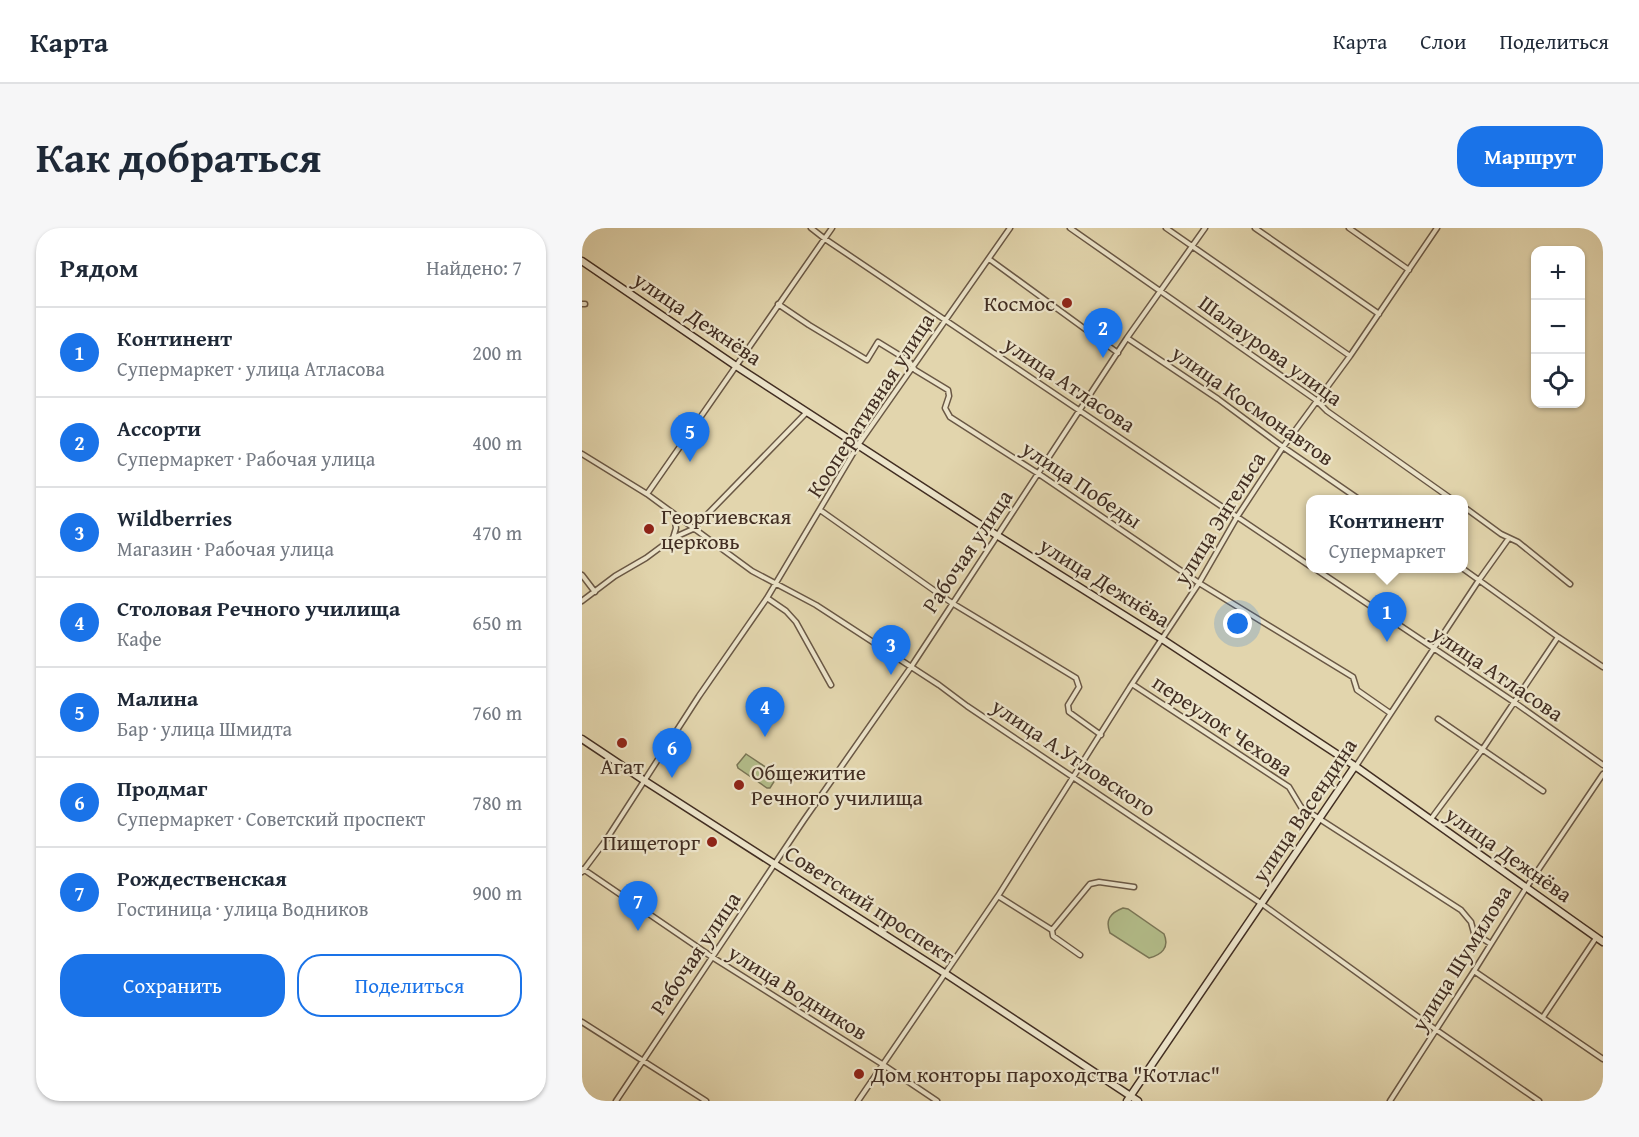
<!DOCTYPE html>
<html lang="ru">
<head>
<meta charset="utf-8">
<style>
	body { margin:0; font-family:"Gentium Book Plus",serif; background:#f6f6f7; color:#1f2937 }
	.controls { position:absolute; right:18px; top:18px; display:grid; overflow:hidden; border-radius:12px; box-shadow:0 2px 4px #0004 }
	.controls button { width:54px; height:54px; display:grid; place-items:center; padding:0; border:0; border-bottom:2px solid #e0e1e3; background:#fff; color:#1f2937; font:30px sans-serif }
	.you { position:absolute; left:656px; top:396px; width:21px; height:21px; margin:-15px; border:4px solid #fff; border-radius:50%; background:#1a73e8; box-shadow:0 0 0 9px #1a73e833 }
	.badge { display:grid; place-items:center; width:39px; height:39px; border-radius:50%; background:#1a73e8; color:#fff; font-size:20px; font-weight:700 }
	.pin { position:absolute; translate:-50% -50px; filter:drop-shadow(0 2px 3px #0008) }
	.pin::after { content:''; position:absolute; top:32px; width:21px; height:18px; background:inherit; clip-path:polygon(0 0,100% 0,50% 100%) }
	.popup { position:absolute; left:724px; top:267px; width:162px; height:78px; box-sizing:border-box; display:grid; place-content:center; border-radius:12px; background:#fff; filter:drop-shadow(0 2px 4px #0005); font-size:20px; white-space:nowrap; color:#747a83 }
	.popup b { font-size:22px; color:#1f2937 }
	.popup::after { content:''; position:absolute; left:50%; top:100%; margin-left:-12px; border:12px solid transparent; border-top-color:#fff }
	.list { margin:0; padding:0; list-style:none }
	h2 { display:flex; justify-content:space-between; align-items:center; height:78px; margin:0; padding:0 24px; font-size:26px }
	h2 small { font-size:20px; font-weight:400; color:#747a83 }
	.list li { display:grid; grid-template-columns:39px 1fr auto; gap:18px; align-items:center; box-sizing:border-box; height:90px; padding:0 24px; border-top:2px solid #e0e1e3 }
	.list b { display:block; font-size:22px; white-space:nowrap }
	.list p { margin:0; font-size:20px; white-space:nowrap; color:#747a83 }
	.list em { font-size:20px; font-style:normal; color:#747a83 }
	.actions { display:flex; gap:12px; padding:18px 24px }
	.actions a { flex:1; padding:14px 0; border:2px solid #1a73e8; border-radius:24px; text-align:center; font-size:21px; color:#1a73e8 }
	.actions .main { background:#1a73e8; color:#fff }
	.icon { flex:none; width:33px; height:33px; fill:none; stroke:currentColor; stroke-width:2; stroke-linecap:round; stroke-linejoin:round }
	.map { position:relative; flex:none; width:1021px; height:873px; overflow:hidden; border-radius:24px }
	header { display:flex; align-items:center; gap:36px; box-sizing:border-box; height:84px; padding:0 30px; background:#fff; border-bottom:2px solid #e0e1e3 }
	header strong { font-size:28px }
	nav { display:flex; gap:33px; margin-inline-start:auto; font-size:21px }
	.intro { display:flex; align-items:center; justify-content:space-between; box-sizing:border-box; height:144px; padding:0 36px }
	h1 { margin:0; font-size:42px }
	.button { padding:15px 27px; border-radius:24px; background:#1a73e8; color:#fff; font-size:21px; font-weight:700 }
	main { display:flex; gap:36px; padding:0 36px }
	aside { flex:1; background:#fff; border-radius:24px; box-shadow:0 2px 4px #0004 }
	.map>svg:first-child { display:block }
	.green { fill:#b3bd8a; stroke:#7a7656; stroke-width:1.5 }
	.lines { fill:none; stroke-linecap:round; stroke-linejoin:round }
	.street-casing { stroke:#6a5845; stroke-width:7 }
	.secondary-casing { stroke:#422e22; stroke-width:9 }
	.street { stroke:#ece4ca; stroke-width:4 }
	.secondary { stroke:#ece4ca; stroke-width:6 }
	.poi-dot { fill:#8f2418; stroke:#ece4ca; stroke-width:2 }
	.labels { text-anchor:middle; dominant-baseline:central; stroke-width:4.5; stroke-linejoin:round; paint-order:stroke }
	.poi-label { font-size:22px; fill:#422e22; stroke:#ece4ca; text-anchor:start }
	.street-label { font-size:22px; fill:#422e22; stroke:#ece4ca }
</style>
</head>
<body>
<header>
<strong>Карта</strong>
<nav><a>Карта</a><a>Слои</a><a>Поделиться</a></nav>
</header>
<div class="intro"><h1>Как добраться</h1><a class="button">Маршрут</a></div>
<main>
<aside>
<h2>Рядом<small>Найдено: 7</small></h2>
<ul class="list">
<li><span class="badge">1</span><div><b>Континент</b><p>Супермаркет · улица Атласова</p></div><em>200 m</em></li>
<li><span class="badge">2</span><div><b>Ассорти</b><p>Супермаркет · Рабочая улица</p></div><em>400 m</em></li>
<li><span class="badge">3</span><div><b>Wildberries</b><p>Магазин · Рабочая улица</p></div><em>470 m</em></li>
<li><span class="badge">4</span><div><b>Столовая Речного училища</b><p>Кафе</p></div><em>650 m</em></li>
<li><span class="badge">5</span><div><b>Малина</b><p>Бар · улица Шмидта</p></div><em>760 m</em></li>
<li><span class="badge">6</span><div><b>Продмаг</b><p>Супермаркет · Советский проспект</p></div><em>780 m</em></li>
<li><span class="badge">7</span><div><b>Рождественская</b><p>Гостиница · улица Водников</p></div><em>900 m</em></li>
</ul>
<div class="actions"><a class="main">Сохранить</a><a>Поделиться</a></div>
</aside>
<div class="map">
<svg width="1021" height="873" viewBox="0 0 1021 873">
	<rect width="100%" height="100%" fill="#e2d5ad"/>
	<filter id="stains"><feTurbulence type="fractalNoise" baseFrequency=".00333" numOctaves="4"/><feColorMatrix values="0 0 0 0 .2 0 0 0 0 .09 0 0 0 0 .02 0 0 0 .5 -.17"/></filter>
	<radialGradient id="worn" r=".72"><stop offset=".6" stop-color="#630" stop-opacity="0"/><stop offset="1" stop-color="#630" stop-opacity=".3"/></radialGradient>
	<!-- green -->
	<path class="green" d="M164,526L194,546L195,549L188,560H185L156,540L155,537Z
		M541,680L546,681L582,706C588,720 579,727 567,730L528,705C523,692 528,685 541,680Z"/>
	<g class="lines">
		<defs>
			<path id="street" d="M229,0L243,11L728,338
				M488,0L734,172L745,183L871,272
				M584,0L768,128
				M673,0L797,86
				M767,0L827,42
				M407,31L536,125
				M0,76H3
				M196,76L227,97L285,132L296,114L327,133L333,142L366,162L367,168L363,180L368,189L457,246L617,355L771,449L775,462L808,485
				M545,110L636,171L701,219L778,272
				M0,226L65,266L170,343L234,377L357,457L385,478L680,676L853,801L957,873
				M65,266L250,0
				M882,279L919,306L936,314L988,356
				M238,282L370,375L494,450L497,459L486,477L487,484L519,507
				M91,310L94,300L92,288
				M732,340L932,474L1021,537
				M880,340L976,409L1021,439
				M0,347L13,364
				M185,370L204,383L214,394L249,457
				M0,373L33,348L64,330L91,310L111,301L225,184
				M550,456L707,559L719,579L879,682L889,694L892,705L909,716
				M856,491L961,563
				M774,538L897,352L927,310
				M849,591L900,522L976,409
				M1,641L130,729L300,836L355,873
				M0,644L24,612L117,468L185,370L276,217L428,0
				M416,668L470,702L471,708L498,727
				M470,702L508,656L517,654L552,659
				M892,743L1021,831
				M961,789L1014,710
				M0,794L124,873
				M34,873L222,592L329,439L545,110L623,0
				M276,873L416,668L548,459L617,355L655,289L701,219L768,128L855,0
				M808,873L892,743L944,660L1021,546"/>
			<path id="secondary" d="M0,33L154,138L416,308L580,411L773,538L1021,714
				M0,511L63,553L364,746L556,873
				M545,873L773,538
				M1016,873L1021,865"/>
		</defs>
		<!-- street casing -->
		<use href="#street" class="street-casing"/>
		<!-- secondary casing -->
		<use href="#secondary" class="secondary-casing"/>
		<!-- street -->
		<use href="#street" class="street"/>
		<!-- secondary -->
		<use href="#secondary" class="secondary"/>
	</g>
	<!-- markers -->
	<g class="poi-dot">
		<circle cx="485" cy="75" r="6"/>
		<circle cx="67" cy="301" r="6"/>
		<circle cx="40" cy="515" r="6"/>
		<circle cx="157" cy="557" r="6"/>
		<circle cx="130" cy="614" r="6"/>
		<circle cx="277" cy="846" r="6"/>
	</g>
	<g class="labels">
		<!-- poi labels -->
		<g class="poi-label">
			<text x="473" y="75" text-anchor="end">Космос</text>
			<text x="79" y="288">Георгиевская<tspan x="79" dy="25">церковь</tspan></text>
			<text x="40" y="538" text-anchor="middle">Агат</text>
			<text x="169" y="544">Общежитие<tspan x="169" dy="25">Речного училища</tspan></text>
			<text x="118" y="614" text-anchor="end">Пищеторг</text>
			<text x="289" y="846">Дом конторы пароходства "Котлас"</text>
		</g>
		<!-- street labels -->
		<g class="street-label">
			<text transform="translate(116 90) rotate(34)">улица Дежнёва</text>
			<text transform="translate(689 122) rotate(36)">Шалаурова улица</text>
			<text transform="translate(488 156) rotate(34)">улица Атласова</text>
			<text transform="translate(288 177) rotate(-57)">Кооперативная улица</text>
			<text transform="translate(671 177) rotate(35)">улица Космонавтов</text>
			<text transform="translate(500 256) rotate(34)">улица Победы</text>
			<text transform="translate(637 290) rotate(-58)">улица Энгельса</text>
			<text transform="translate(385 323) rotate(-56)">Рабочая улица</text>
			<text transform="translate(523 354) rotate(32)">улица Дежнёва</text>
			<text transform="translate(916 445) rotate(34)">улица Атласова</text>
			<text transform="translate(641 497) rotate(34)">переулок Чехова</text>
			<text transform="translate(492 529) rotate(34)">улица А.Угловского</text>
			<text transform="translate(722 582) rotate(-56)">улица Васендина</text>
			<text transform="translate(927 626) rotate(35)">улица Дежнёва</text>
			<text transform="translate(288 676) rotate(33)">Советский проспект</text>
			<text transform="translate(113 725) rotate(-56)">Рабочая улица</text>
			<text transform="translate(879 730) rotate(-58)">улица Шумилова</text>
			<text transform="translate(216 764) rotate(32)">улица Водников</text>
		</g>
	</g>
	<rect width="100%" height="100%" filter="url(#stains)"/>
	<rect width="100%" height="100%" fill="url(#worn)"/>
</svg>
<div class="controls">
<button>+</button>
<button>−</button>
<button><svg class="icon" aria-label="locate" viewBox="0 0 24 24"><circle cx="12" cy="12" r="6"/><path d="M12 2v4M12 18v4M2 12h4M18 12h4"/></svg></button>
</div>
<div class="you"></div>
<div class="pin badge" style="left:805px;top:414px">1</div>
<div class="popup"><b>Континент</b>Супермаркет</div>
<div class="pin badge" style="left:521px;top:130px">2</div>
<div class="pin badge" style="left:309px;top:447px">3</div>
<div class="pin badge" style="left:183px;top:509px">4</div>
<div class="pin badge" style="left:108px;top:234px">5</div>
<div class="pin badge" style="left:90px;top:550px">6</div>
<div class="pin badge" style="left:56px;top:703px">7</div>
</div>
</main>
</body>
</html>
